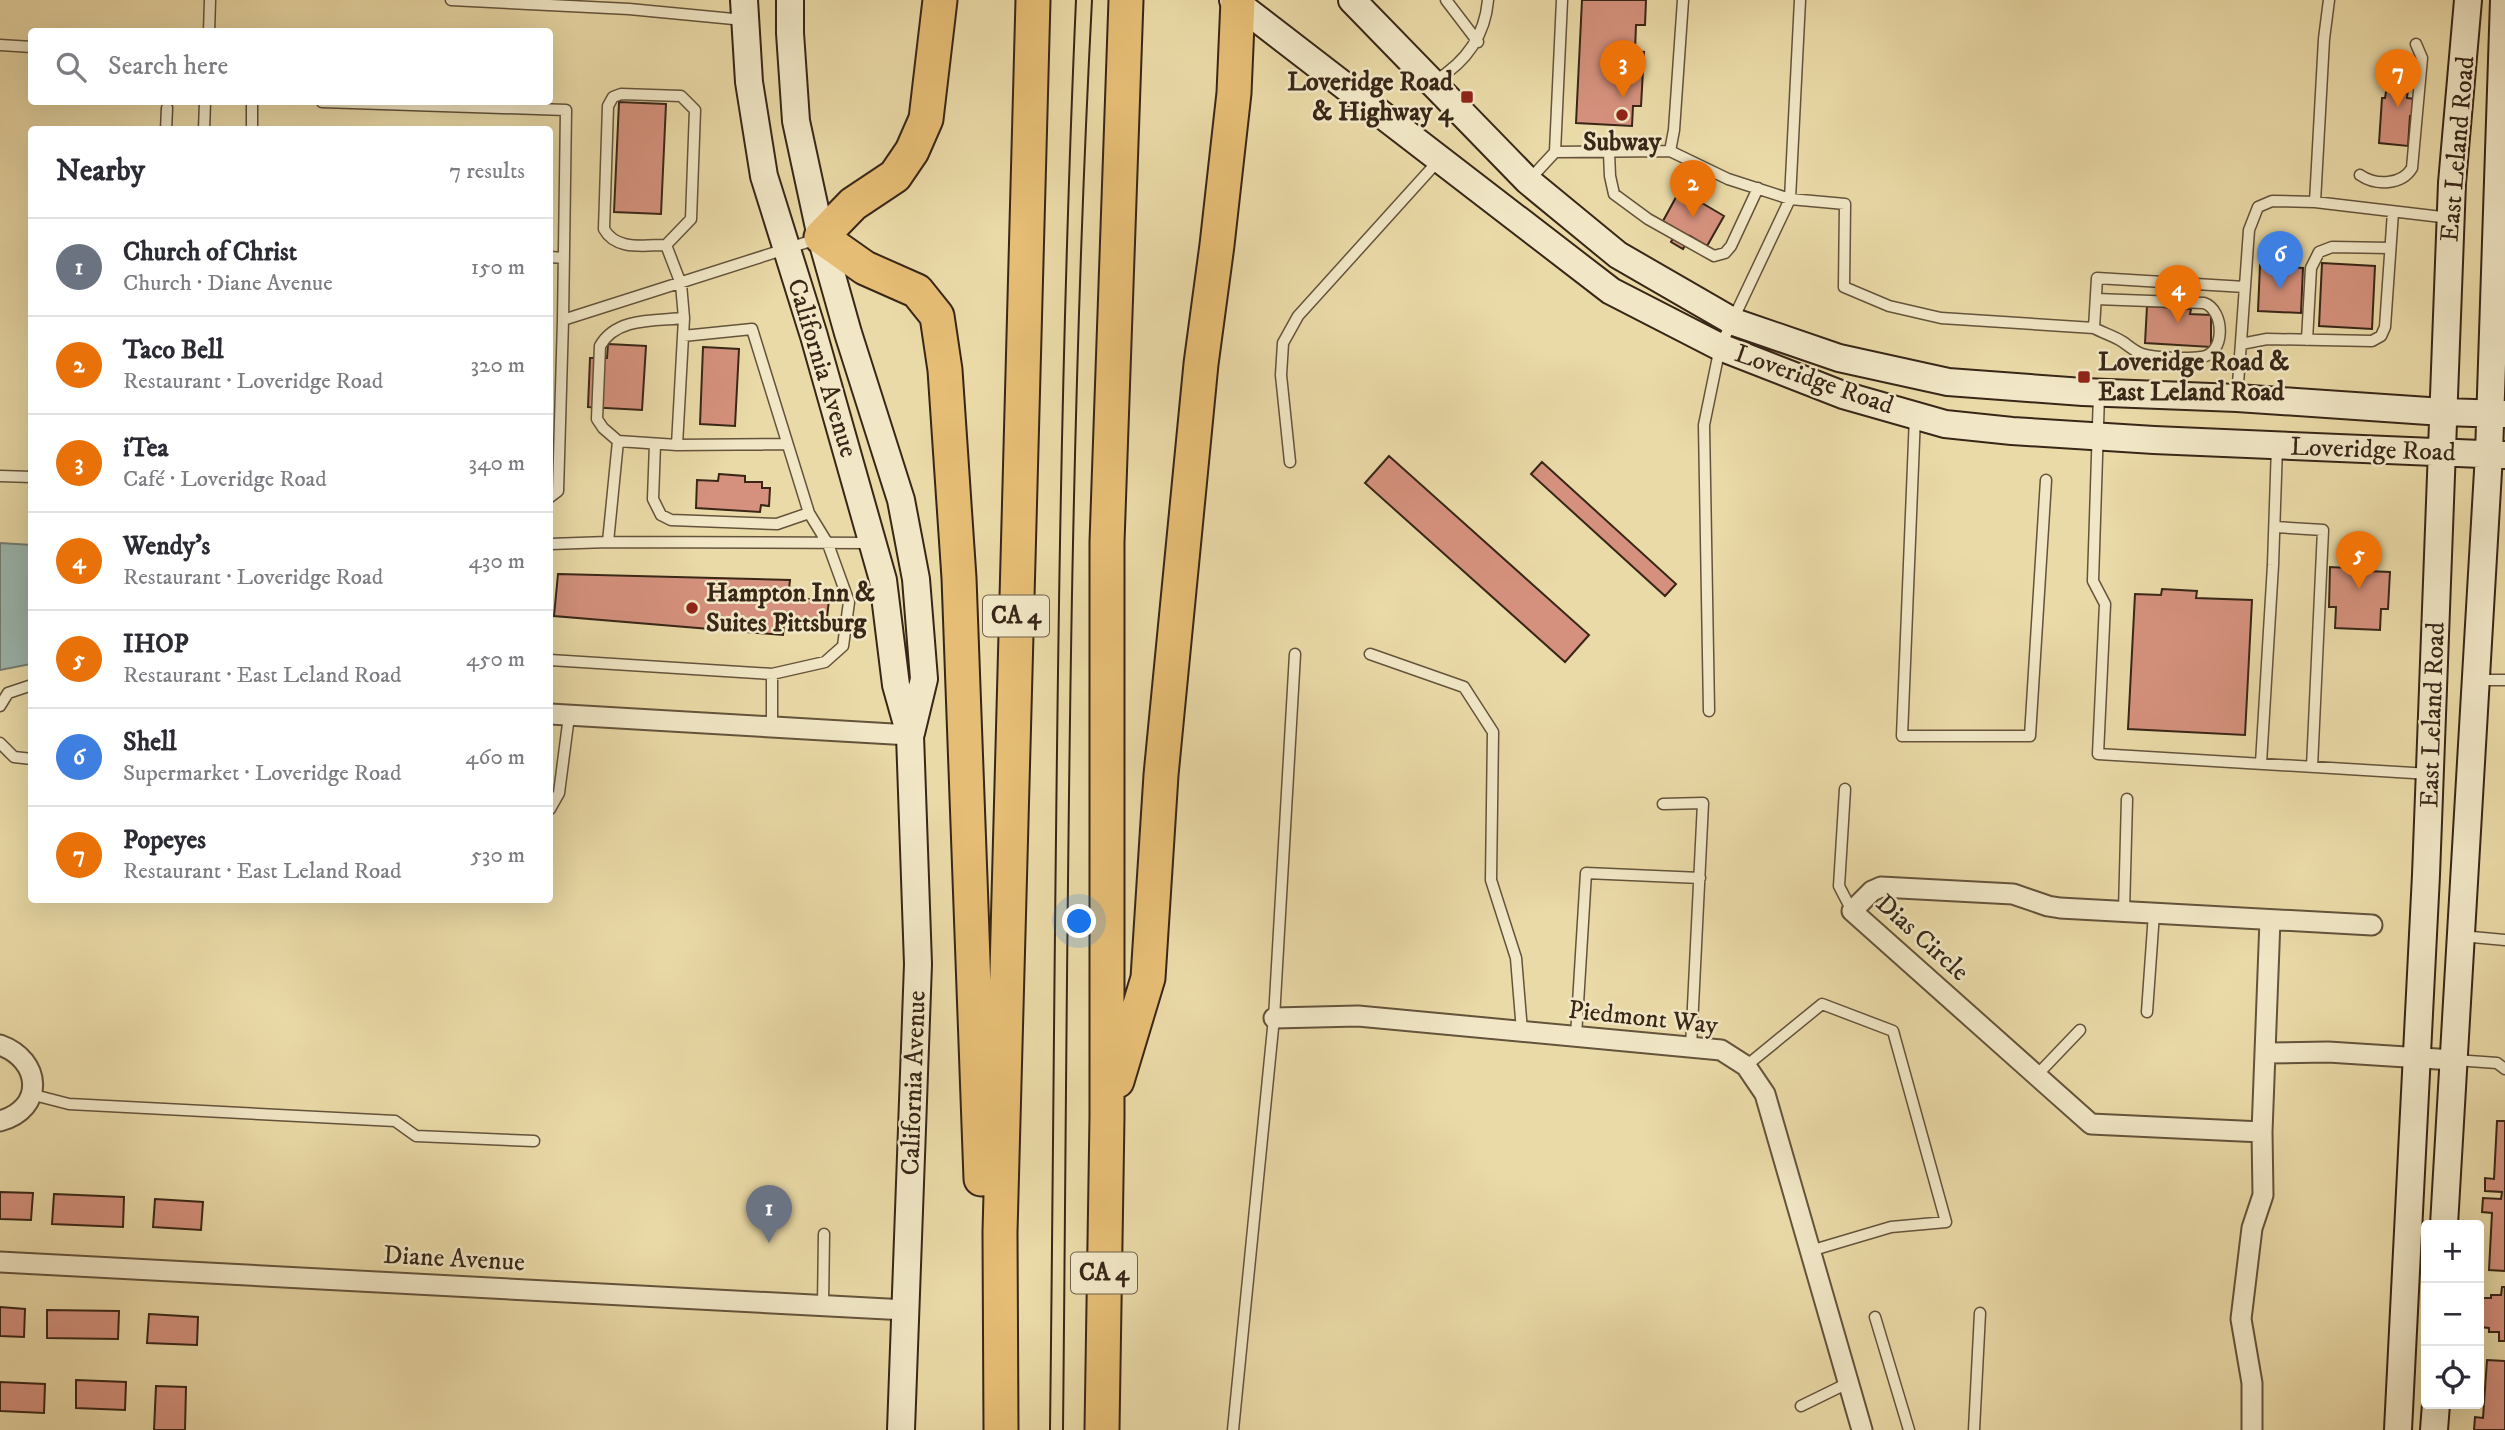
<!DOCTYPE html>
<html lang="en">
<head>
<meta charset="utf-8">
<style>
	body { margin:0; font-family:"IM FELL DW Pica",serif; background:#f7f7f7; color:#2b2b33 }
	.controls { position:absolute; right:21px; bottom:21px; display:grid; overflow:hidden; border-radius:7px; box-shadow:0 7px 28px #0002 }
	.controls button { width:63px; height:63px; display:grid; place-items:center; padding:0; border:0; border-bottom:2px solid #e1e1e2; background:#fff; color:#2b2b33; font:35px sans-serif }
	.you { position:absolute; left:1080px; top:922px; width:24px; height:24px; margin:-18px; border:5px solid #fff; border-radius:50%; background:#1a73e8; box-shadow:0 0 0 10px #1a73e833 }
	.badge { display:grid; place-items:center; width:46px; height:46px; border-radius:50%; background:#0b8043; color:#fff; font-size:23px; font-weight:700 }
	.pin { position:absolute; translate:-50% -58px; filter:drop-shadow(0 2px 4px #0008) }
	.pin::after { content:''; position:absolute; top:37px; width:24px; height:21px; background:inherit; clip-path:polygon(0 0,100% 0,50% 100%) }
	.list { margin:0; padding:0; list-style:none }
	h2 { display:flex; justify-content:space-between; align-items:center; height:91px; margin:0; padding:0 28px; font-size:30px }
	h2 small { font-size:23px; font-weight:400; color:#7c7c81 }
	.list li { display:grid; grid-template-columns:46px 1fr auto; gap:21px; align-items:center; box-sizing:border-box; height:98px; padding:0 28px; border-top:2px solid #e1e1e2 }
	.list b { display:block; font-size:26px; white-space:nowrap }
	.list p { margin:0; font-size:23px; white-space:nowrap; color:#7c7c81 }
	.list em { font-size:23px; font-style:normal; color:#7c7c81 }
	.icon { flex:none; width:38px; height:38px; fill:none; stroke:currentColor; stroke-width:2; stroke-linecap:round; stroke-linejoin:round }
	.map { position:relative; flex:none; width:2505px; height:1430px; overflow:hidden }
	.search { position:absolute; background:#fff; box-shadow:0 7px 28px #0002; left:28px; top:28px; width:525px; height:77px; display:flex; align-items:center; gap:18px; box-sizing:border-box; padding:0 24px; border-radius:7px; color:#7c7c81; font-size:26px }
	.panel { position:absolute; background:#fff; box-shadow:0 7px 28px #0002; left:28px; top:126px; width:525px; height:777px; border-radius:7px }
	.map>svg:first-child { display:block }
	.water { fill:#9bb8b1; stroke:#737e73; stroke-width:2 }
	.building { fill:#d5917d; stroke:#382617; stroke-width:2 }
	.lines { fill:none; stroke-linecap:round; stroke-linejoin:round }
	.lane-casing { stroke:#64533b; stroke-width:13 }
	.street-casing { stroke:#64533b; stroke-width:23 }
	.secondary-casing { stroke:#382617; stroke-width:30 }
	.highway-casing { stroke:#382617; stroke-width:37 }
	.lane { stroke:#f1e7c6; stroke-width:10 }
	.street { stroke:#f1e7c6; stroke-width:19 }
	.secondary { stroke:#f1e7c6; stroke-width:26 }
	.highway { stroke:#e5bd74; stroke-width:33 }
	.tram { stroke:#382617; stroke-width:2 }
	.poi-dot { fill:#8f2418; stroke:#f1e7c6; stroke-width:2.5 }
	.labels { text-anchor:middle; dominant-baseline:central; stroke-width:5; stroke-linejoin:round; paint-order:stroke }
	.shield { fill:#f1e7c6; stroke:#70604c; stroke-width:2 }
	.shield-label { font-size:24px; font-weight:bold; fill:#382617 }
	.poi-label { font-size:26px; font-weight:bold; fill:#382617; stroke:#f1e7c6; text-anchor:start }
	.street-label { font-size:26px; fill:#382617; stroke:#f1e7c6 }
</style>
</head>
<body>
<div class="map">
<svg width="2505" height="1430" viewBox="0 0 2505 1430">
	<rect width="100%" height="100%" fill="#eadaa7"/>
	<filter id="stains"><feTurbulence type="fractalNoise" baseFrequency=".00286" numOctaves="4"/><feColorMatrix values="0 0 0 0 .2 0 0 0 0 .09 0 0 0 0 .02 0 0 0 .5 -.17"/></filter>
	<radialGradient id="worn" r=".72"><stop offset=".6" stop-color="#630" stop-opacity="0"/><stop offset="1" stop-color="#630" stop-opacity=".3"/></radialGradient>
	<!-- water -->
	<path class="water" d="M0,543L32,545L31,664L0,670Z"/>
	<!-- building -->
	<path class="building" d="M1582,0H1646L1645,25H1636L1635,51L1644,52L1641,106H1633L1632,126L1576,123Z
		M2389,74L2406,75L2405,81H2409L2407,98L2415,99L2414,116H2410L2408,146L2379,143L2382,98H2385Z
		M619,102L666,104L661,214L614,212Z
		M1680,190L1724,216L1707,246L1690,236L1683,249L1671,242L1678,230L1663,221Z
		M2322,263L2375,266L2372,329L2319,326Z
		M2260,265L2303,268L2301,313L2258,311Z
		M2147,306L2191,309L2190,314L2211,315V347L2145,343Z
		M608,344L646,346L642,410L588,407L590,358H607Z
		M703,347L739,349L735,426L700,424Z
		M1389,456L1589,635L1565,662L1365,483Z
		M1542,462L1676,584L1665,596L1531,474Z
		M719,474L745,476V482H762V488H770L769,506L761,505L760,512L696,508L697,480L718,481Z
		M2350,560L2366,561V571L2390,572L2388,609H2381L2380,630L2335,628L2336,607H2329L2330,567L2349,568Z
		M558,574L790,580L788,598L829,600L826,626L784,624L783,635L554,616Z
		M2162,589L2197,591L2196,598L2252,600L2245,735L2128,729L2135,594L2161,595Z
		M2497,1121H2505V1271L2489,1270L2492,1213L2482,1212L2483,1198L2501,1199L2502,1192L2485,1191V1178L2494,1179Z
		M0,1192L33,1193L31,1220L0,1219Z
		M54,1194L124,1197L123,1227L52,1224Z
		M155,1199L203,1202L201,1230L153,1227Z
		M2502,1287H2505V1341H2499V1332H2489V1328L2479,1327V1298H2491V1295H2501Z
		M0,1307L25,1309L24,1337L0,1336Z
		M47,1310L119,1311L118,1339L47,1338Z
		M149,1314L198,1317L197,1345L147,1343Z
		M2487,1360L2505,1361V1430H2474L2475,1417L2483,1418Z
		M76,1380L126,1382L125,1410L76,1408Z
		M0,1382L45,1384L44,1413L0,1411Z
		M156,1386L186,1387L185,1430H154Z"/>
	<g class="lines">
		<defs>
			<path id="lane" d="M451,0L629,9L744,20
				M1446,0L1478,42
				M209,32L210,0
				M0,45L32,47
				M1435,81C1466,62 1485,36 1488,0
				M252,102V130
				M322,102L566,110L563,320
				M166,130L167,108
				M204,130L205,102
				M1670,151L1728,179L1790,199L1845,204L1844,287L1889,306L1941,318L2094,328L2097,278L2245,287
				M1555,152L1562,0
				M1609,153L1610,176L1614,194L1648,219L1714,256L1725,253L1731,246L1758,188
				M2360,175C2376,186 2402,185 2412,168L2422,58L2416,44
				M1530,179L1555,152L1670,151L1674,130L1683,0
				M2315,202L2324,39L2329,0
				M666,245C644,245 616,251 604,229L608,106L613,97L621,94L681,96L695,110L691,219L666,245L681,284L684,318L677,445
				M550,257L564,258
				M684,318C655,321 616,317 600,346L597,419L603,428L618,441L677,445L786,444
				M2094,328C2103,333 2114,336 2123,342C2129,346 2134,351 2142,354C2155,358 2187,359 2201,357C2226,355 2225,310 2204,303L2096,299
				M2307,340L2311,268L2319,252L2332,247L2390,248
				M2241,344L2267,339L2372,341L2381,336L2385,327L2393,212
				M2099,394L2093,581L2105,604L2098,754L2430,774
				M2237,398L2249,230L2258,207L2272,201L2315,202L2450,218
				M1915,416L1902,736H2030L2046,480
				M655,444L653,499L661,515L671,520L777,524L809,513
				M1290,462L1281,375L1283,343L1298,316L1439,160
				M0,476L32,477
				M550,497L558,491L563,320L817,239
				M2275,527L2323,530L2312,767
				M608,542L618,441
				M550,544L608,542L869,543
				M1370,654L1464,687L1493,732L1491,880L1516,958L1522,1031
				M550,660L772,674L825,662L843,646L849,602L828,544L809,513L752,329L683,336
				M772,674V727
				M2477,680H2505
				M0,706L8,693L32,685
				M1709,711L1704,425L1720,347L1790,199L1800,0
				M0,743L14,757L32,759
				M2261,763L2273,565L2277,446
				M1845,789L1839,886L1852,911
				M1663,804L1703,803L1691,1047
				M550,809L559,793L569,716
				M2124,911L2127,799
				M2461,936L2505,940
				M2147,1012L2154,913
				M1576,1036L1586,873L1700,878
				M2455,1060L2497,1063L2505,1069
				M1746,1066L1822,1004L1893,1031L1946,1222L1891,1227L1810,1251
				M2036,1076L2080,1030
				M30,1094L69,1104L395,1121L416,1136L534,1141
				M823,1305L824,1234
				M1875,1317L1909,1430
				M1801,1406L1848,1383
				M1233,1430L1274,1018L1295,654
				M1974,1430L1980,1313"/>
			<path id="street" d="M550,714L910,735
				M1274,1018L1358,1016L1721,1050L1746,1066L1765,1094L1862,1430
				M0,1045C42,1060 45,1109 0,1121
				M2265,1053L2328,1052L2453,1060
				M2262,1132L2091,1124L1852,911L1872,891L1881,887L2013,894L2048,906L2060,908L2372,925
				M0,1262L906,1310
				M2252,1430V1383L2241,1319L2252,1228L2263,1195L2262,1132L2270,920"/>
			<path id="secondary" d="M744,0L749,82L764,176L814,336L883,580L896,685L910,735L918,964L901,1430
				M790,0V33L796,121L821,237L848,333L901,500L916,579L924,679L911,733
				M1233,0L1611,291L1720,347L1843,395L1945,424L2012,431L2154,440L2505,455
				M1352,0L1528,181L1618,255L1734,322L1839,358L1948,382L2083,392L2237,398L2443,412L2505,414
				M2444,1225L2489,454L2504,0
				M2398,1430L2426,875L2452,183L2468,0
				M2434,1430L2436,1404"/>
			<path id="highway" d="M940,0L926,119L912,151L895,176L853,204L821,237L865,268L917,291L937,316L945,370L959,578L981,1179
				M1117,1081L1148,978L1161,775L1201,364L1217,245L1234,93L1238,0
				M1001,1430L1000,1232L1033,0
				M1102,1430L1107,1117V542L1126,0"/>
		</defs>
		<!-- lane casing -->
		<use href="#lane" class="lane-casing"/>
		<!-- street casing -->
		<use href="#street" class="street-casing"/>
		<!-- secondary casing -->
		<use href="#secondary" class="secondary-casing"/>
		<!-- highway casing -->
		<use href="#highway" class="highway-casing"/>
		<!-- lane -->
		<use href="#lane" class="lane"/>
		<!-- street -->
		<use href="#street" class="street"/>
		<!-- secondary -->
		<use href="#secondary" class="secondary"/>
		<!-- highway -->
		<use href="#highway" class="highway"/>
		<!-- tram -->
		<path class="tram" d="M1050,1430C1056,953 1055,476 1076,0
			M1063,1430C1068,953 1067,476 1092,0"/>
	</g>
	<!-- markers -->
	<g class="poi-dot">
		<rect x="1460" y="90" width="14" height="14" rx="3.5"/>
		<circle cx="1622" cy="115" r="7"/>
		<rect x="2077" y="370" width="14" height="14" rx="3.5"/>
		<circle cx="692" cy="608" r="7"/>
	</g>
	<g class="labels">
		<!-- shield labels -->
		<g class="shield">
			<rect x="983" y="595.5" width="66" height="41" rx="5"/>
			<rect x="1071" y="1252.5" width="66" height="41" rx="5"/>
		</g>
		<g class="shield-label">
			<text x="1016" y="616">CA 4</text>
			<text x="1104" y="1273">CA 4</text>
		</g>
		<!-- poi labels -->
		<g class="poi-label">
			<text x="1453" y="82" text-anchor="end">Loveridge Road<tspan x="1453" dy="30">&amp; Highway 4</tspan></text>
			<text x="1622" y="142" text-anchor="middle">Subway</text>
			<text x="2098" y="362">Loveridge Road &amp;<tspan x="2098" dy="30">East Leland Road</tspan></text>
			<text x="706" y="593">Hampton Inn &amp;<tspan x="706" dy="30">Suites Pittsburg</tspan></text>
		</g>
		<!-- street labels -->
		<g class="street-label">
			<text transform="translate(2458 149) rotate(-85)">East Leland Road</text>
			<text transform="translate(822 368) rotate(73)">California Avenue</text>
			<text transform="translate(1814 380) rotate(19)">Loveridge Road</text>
			<text transform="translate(2373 450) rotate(2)">Loveridge Road</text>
			<text transform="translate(2433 715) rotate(-88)">East Leland Road</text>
			<text transform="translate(1922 938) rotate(42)">Dias Circle</text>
			<text transform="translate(1643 1018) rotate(6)">Piedmont Way</text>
			<text transform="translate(914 1083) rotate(-88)">California Avenue</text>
			<text transform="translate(454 1259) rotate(3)">Diane Avenue</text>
		</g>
	</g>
	<rect width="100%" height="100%" filter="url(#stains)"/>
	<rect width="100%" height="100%" fill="url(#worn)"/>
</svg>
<div class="controls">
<button>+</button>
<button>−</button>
<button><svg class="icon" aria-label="locate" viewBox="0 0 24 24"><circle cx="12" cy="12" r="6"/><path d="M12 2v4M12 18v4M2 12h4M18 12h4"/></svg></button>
</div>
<div class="you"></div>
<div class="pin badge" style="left:769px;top:1243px;background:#6b7280">1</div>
<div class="pin badge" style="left:1693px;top:218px;background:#e8710a">2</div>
<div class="pin badge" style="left:1623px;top:98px;background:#e8710a">3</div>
<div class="pin badge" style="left:2178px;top:323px;background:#e8710a">4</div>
<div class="pin badge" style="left:2359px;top:589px;background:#e8710a">5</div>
<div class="pin badge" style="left:2280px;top:289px;background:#3f7fe0">6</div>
<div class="pin badge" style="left:2398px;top:107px;background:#e8710a">7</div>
<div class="search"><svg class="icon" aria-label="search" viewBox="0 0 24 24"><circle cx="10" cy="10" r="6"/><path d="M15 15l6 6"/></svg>Search here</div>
<section class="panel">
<h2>Nearby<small>7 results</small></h2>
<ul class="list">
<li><span class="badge" style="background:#6b7280">1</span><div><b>Church of Christ</b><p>Church · Diane Avenue</p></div><em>150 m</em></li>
<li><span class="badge" style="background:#e8710a">2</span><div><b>Taco Bell</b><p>Restaurant · Loveridge Road</p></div><em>320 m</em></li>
<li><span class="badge" style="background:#e8710a">3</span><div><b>iTea</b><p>Café · Loveridge Road</p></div><em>340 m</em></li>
<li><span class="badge" style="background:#e8710a">4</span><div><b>Wendy's</b><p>Restaurant · Loveridge Road</p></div><em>430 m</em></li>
<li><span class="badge" style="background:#e8710a">5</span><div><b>IHOP</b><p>Restaurant · East Leland Road</p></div><em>450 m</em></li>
<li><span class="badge" style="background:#3f7fe0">6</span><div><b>Shell</b><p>Supermarket · Loveridge Road</p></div><em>460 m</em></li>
<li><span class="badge" style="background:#e8710a">7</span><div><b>Popeyes</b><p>Restaurant · East Leland Road</p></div><em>530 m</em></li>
</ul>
</section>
</div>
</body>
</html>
